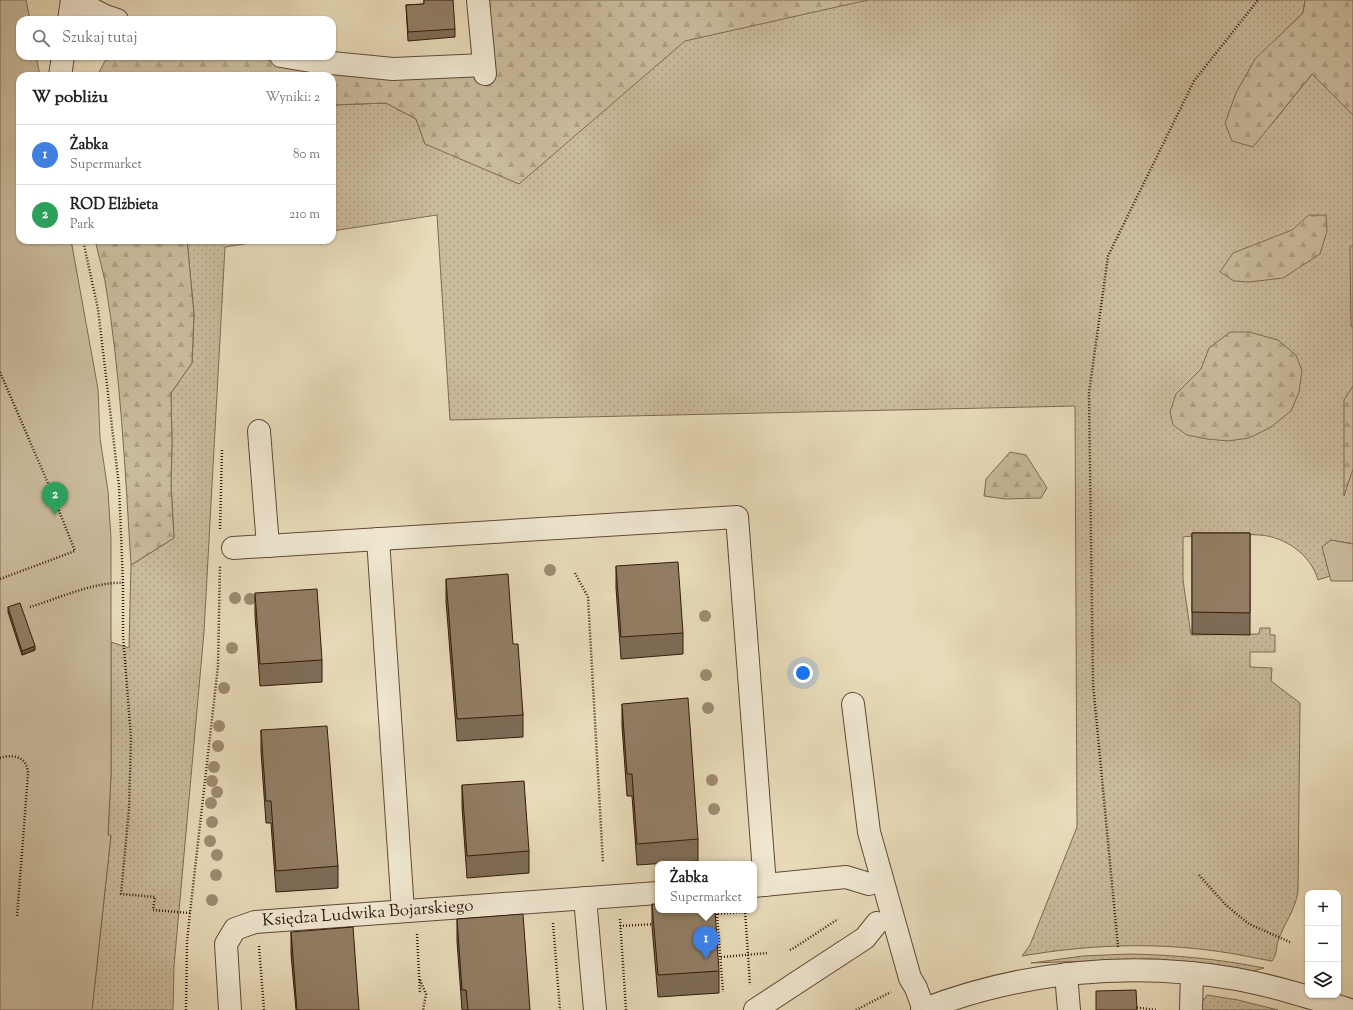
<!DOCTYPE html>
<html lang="pl">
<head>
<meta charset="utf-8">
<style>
	body { margin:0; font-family:"Sorts Mill Goudy",serif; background:#f6f6f6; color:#202124 }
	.controls { position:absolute; right:12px; bottom:12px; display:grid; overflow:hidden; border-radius:8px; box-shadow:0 1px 3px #0004 }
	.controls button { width:36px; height:36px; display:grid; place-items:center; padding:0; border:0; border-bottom:1px solid #e0e0e0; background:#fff; color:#202124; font:20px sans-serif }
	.you { position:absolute; left:803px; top:673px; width:14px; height:14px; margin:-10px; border:3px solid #fff; border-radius:50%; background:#1a73e8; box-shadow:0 0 0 6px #1a73e833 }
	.badge { display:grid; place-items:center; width:26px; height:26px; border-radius:50%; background:#b45309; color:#fff; font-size:13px; font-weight:700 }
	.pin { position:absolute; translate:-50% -33px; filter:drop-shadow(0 1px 2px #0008) }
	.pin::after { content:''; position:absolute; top:21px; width:14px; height:12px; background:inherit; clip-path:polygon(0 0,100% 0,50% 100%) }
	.popup { position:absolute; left:655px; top:861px; width:102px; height:52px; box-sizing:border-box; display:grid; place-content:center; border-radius:8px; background:#fff; filter:drop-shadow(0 1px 3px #0005); font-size:13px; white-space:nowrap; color:#757577 }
	.popup b { font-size:15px; color:#202124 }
	.popup::after { content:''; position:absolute; left:50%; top:100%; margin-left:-8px; border:8px solid transparent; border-top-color:#fff }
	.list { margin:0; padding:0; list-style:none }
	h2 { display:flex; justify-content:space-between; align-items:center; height:52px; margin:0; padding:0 16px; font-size:17px }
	h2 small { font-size:13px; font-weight:400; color:#757577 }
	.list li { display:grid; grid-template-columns:26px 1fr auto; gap:12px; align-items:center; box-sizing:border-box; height:60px; padding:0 16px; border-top:1px solid #e0e0e0 }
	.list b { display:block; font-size:15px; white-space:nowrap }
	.list p { margin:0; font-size:13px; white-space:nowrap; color:#757577 }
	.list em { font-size:13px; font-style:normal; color:#757577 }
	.icon { flex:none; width:22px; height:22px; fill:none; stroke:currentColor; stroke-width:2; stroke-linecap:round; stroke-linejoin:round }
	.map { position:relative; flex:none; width:1353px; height:1010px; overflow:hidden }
	.search { position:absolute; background:#fff; box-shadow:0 1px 3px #0004; left:16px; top:16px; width:320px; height:44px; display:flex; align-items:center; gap:10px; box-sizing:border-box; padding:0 14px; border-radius:12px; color:#757577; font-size:15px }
	.panel { position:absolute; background:#fff; box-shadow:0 1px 3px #0004; left:16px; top:72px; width:320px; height:172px; border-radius:12px }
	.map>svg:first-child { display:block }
	.grass { fill:url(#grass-dots); stroke:#7e6a52 }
	.forest { fill:url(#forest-firs); stroke:#7e6a52 }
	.green { fill:#c9ba9b; stroke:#7e6a52 }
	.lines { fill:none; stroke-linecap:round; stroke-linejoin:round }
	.minor-casing { stroke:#614a36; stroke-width:24 }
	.path { stroke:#34190a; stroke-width:2.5; stroke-dasharray:1 2; stroke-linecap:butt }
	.minor { stroke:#f0e8d2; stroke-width:22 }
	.tree { fill:#9e8b71 }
	.wall { fill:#7e6c57; stroke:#34190a }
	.shaded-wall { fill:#665847; stroke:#34190a }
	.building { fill:#927e65; stroke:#34190a }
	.labels { text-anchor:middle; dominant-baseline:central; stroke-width:3; stroke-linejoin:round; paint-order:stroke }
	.street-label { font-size:17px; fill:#34190a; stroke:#f0e8d2 }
</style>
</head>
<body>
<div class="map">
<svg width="1353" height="1010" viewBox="0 0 1353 1010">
	<defs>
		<pattern id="grass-dots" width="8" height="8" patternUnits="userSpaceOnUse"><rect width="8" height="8" fill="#c9ba9b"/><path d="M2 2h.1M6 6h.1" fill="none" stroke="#ad9f84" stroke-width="1.8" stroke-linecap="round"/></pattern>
		<pattern id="forest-firs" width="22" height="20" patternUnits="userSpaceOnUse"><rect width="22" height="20" fill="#c9ba9b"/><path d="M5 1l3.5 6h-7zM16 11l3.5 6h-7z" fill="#ad9f84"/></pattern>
	</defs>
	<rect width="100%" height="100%" fill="#e8dbb9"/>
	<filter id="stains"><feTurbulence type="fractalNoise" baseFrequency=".005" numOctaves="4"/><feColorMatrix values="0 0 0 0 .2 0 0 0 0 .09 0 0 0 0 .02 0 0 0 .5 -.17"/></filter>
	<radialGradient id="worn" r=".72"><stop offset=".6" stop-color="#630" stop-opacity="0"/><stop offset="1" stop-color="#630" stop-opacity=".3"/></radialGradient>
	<!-- grass -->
	<path class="grass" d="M780,0H1305L1303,13L1278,37L1271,125L1312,74L1353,115V544L1331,540L1323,547L1330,576L1318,580C1311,555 1286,537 1260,535C1248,534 1235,535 1223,536C1210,536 1196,535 1183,537V580L1191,635L1259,634L1260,628H1270V635H1275V652H1250V667L1272,668L1271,681L1300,703L1298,892C1295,910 1284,924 1278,941C1276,948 1277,955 1272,961C1253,958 1234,953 1215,951C1151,942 1086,945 1022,956L1030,945L1077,827L1075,406L450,420L437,215L332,231V105L386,103L416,119L425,144L642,33Z
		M187,240H269L225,247L204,632L174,966L173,1010H92L111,836L108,835L111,775V642L129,648L131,565L174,538L171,485L172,443L171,393L192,363L194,314Z
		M1130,954C1176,955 1219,959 1264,968L1253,971L1213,964L1152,959L1031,963L1083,956Z
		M1207,995L1238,1000L1278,1010H1200L1202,1002Z"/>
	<!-- forest -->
	<path class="forest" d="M484,0H868L685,41L519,184L425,144L416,119L386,103L332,105V76H97L105,61L115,56H245L310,67L480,73Z
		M1305,0H1353V115L1312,74L1253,147L1232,141L1225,123L1236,93L1255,59L1303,13Z
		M1309,215H1326L1327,231L1320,254L1283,278L1249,282L1234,281L1220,272L1233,253L1292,230Z
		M95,240H187L194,314L192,363L171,393L172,443L171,485L174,538L131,565C125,470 121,375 105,281C102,267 98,254 95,240Z
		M1353,245V327L1351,326L1350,247Z
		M1230,332H1249L1278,340L1296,355L1302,371L1299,392L1291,411L1271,427L1249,438L1228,441L1207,439L1187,435L1173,425L1170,412L1176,394L1201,369L1209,348Z
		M1353,386V469L1344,496V400Z
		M1010,452L1026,455L1047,488L1041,498L1005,499L984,496L986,479Z"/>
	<!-- green -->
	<path class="green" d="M0,0H26L30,20H20V56H36L40,76H20V240H71L98,389L100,438L108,491L111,539V775L108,835H111L92,1010H0Z
		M1331,540L1353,544V581H1331L1322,547Z"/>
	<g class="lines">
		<defs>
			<g id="minor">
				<path d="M74,0L105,16L117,20"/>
				<path d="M478,0L485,74"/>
				<path d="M69,20L72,0"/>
				<path d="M281,56L311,61L393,69L484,65"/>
				<path d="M60,76L63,56"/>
				<path d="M259,431L268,546"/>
				<path d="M378,539L403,911"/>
				<path d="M233,548L737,517L765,885"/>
				<path d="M853,704L869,832L910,978L916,988L924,1010"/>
				<path d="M754,886L846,877L869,884"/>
				<path d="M585,898L595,1010"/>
				<path d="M1066,974L1069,1010"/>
				<path id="s1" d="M230,1010L226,944L235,929L255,922L658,893"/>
				<path d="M755,1010L865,938L877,923"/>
				<path d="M922,1010C1022,971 1130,961 1236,979C1274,986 1312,998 1350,1010"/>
				<path d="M1191,1010L1192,973"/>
			</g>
		</defs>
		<!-- minor casing -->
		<use href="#minor" class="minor-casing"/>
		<!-- path -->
		<path class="path" d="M83,240L98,309L119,486L123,583V635L131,738L129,809L121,894L155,897L153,910L190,913
			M0,372L50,488L75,551L0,579
			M220,529L222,450
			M575,573L588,597L603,863
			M30,607C56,599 97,581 123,583
			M0,758C8,755 22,755 26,765C27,767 28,771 28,774L17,917
			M1199,875L1226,905L1249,924L1290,942
			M745,910L750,985
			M712,914L746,912
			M717,914L723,992
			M620,919L626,1010
			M553,923L560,1010
			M620,926L655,924
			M417,934L420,994
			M259,946L264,1010
			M1118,947L1093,684L1089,393L1108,256L1194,81L1258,0
			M790,950L794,948L838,919
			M721,957L768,953
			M420,980L426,994L423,1010
			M1134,1007L1156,1010
			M186,1010L187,941L190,913L218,666L220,566
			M856,1010L891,992"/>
		<!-- minor -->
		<use href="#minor" class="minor"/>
	</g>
	<!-- trees -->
	<g class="tree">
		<circle cx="550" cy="570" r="6"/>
		<circle cx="235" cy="598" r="6"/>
		<circle cx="250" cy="599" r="6"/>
		<circle cx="705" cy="616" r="6"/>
		<circle cx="232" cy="648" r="6"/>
		<circle cx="706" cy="675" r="6"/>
		<circle cx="224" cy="688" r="6"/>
		<circle cx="708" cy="708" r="6"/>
		<circle cx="219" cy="726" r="6"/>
		<circle cx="218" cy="746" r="6"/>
		<circle cx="214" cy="767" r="6"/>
		<circle cx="712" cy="780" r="6"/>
		<circle cx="212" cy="781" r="6"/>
		<circle cx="217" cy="792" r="6"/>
		<circle cx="211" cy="803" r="6"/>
		<circle cx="714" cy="809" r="6"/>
		<circle cx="212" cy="822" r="6"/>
		<circle cx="210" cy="841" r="6"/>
		<circle cx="217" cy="855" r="6"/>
		<circle cx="216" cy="875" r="6"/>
		<circle cx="212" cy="900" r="6"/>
	</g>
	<!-- wall -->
	<path class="wall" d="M424,0L455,29V37L408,41L406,5L424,4Z
		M1192,533H1250V635L1192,634Z
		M616,566L683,633V654L621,659L616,588Z
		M446,579L513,644L523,715V737L457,741L446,601Z
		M255,593L322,660V682L260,686L255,615Z
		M8,607L35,650L22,655L8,612Z
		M622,704L698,839V861L637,865L632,796H627L622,726Z
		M261,730L338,866V888L276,892L271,823H266L261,752Z
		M462,785L529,851V873L467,878L462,807Z
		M652,904L719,971V993L658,997L652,926Z
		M457,919L530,1010H462L457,941Z
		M291,932L359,1010H296L291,954Z"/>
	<!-- shaded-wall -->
	<path class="shaded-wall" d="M35,646V650L22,655V651Z"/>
	<!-- building -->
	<path class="building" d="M424,0H453L455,29L408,32L406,5L424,4Z
		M1192,533H1250V613L1192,612Z
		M678,562L683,633L621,637L616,566Z
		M508,574L513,644H518L523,715L457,719L446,579Z
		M317,589L322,660L260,664L255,593Z
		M20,603L35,646L22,651L8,607Z
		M688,698L698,839L637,844L632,774H627L622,704Z
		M327,726L338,866L276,871L271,801H266L261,730Z
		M524,781L529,851L467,856L462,785Z
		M652,904H658V910H715L719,971L658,975Z
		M523,914L530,1010H468L466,990H462L457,919Z
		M353,927L359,1010H297L291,932Z
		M1136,990L1137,1010H1096V991Z"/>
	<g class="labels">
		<!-- street labels -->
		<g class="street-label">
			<text stroke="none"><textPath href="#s1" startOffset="218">Księdza Ludwika Bojarskiego</textPath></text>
		</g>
	</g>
	<rect width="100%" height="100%" filter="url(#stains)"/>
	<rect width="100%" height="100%" fill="url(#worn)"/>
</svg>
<div class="controls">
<button>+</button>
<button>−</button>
<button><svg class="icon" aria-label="layers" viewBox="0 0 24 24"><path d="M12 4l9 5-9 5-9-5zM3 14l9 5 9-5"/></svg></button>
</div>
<div class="you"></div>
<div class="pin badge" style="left:706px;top:959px;background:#3f7fe0">1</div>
<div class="popup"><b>Żabka</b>Supermarket</div>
<div class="pin badge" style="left:55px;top:515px;background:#2e9e5b">2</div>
<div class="search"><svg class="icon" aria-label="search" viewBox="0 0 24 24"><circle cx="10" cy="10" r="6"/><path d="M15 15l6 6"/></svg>Szukaj tutaj</div>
<section class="panel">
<h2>W pobliżu<small>Wyniki: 2</small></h2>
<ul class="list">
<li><span class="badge" style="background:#3f7fe0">1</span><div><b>Żabka</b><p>Supermarket</p></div><em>80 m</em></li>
<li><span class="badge" style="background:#2e9e5b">2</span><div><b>ROD Elżbieta</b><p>Park</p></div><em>210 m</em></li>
</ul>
</section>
</div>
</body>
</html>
